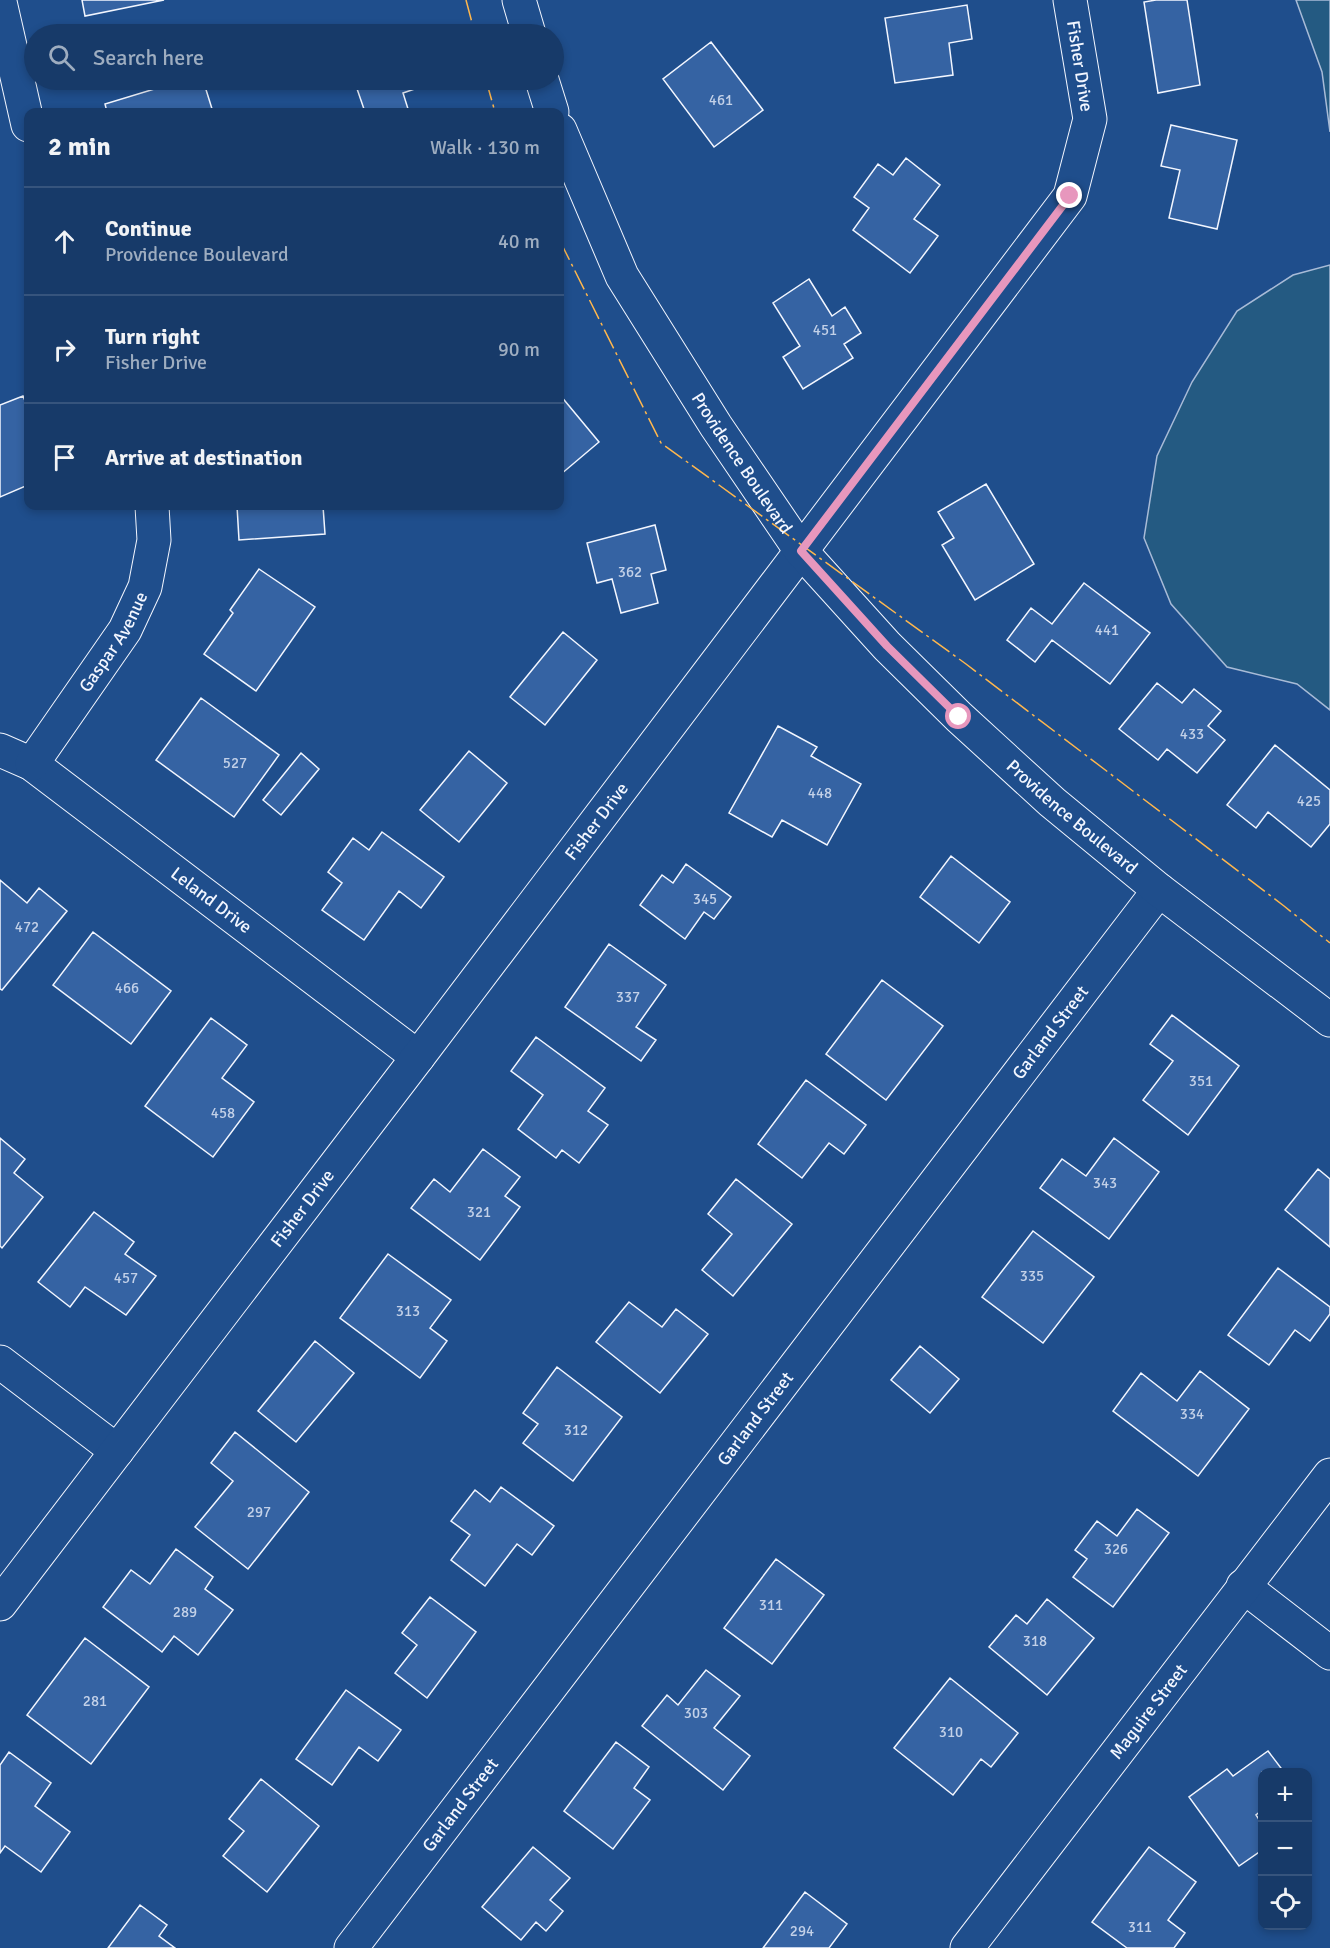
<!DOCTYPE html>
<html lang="en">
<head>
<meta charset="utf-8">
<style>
	body { margin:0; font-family:Signika,sans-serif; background:#244571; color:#f1f3f6 }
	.controls { position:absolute; right:18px; bottom:18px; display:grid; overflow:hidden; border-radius:12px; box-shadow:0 3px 9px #0003 }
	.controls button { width:54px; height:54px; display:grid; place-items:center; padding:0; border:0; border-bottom:2px solid #36547d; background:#173a69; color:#f1f3f6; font:30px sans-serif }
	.stop { position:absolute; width:18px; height:18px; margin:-14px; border:4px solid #e797bd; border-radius:50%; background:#fff }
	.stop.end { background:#e797bd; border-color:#fff; box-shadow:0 2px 6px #0008 }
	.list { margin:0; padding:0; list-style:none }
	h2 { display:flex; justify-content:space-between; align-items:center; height:78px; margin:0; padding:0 24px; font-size:26px }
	h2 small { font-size:20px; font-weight:400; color:#9eadc0 }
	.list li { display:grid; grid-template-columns:39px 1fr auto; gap:18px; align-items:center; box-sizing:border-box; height:108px; padding:0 24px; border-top:2px solid #36547d }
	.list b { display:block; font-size:22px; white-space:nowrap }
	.list p { margin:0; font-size:20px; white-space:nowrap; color:#9eadc0 }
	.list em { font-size:20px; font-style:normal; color:#9eadc0 }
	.icon { flex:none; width:33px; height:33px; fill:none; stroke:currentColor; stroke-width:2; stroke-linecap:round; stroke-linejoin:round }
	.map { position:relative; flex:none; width:1330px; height:1948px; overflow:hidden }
	.search { position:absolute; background:#173a69; box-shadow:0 3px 9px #0003; left:24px; top:24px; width:540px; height:66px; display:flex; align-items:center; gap:15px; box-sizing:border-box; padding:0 21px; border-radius:33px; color:#9eadc0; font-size:22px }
	.panel { position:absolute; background:#173a69; box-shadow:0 3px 9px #0003; left:24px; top:108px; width:540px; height:402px; border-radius:12px }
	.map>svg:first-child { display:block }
	.green { fill:#245a82; stroke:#a8bbd7; stroke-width:1.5 }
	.building { fill:#3563a3; stroke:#f2f6ff; stroke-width:1.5 }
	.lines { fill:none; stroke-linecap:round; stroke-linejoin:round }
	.minor-casing { stroke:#f2f6ff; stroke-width:35 }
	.major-casing { stroke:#f2f6ff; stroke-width:35 }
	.minor { stroke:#1f4e8c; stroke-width:33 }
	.major { stroke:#1f4e8c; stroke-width:33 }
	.power { stroke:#ffb74d; stroke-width:1.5; stroke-dasharray:21 4.5 3 4.5; stroke-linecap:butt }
	.route { stroke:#e797bd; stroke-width:8 }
	.labels { text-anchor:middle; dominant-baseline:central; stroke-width:4.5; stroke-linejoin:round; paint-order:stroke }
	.number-label { font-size:15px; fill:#c3d1e8 }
	.street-label { font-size:18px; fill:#f2f6ff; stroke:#1f4e8c }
</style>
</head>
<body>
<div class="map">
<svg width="1330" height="1948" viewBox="0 0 1330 1948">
	<rect width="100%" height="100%" fill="#1f4e8c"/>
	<!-- green -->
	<path class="green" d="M1296,0H1330V132L1322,72Z
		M1330,265V710L1297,684L1227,667L1171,604L1144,538L1157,456L1192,382L1237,311L1293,275Z"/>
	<!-- building -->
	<path class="building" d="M82,0H164L85,16Z
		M1156,0H1187L1200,85L1158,93L1144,2Z
		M967,5L972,39L949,43L953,75L895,83L885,18Z
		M711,42L763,110L714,147L663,79Z
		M184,80H203L213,112H107L105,104Z
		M354,80H431L432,83L403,93L409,112H365Z
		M1171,125L1237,140L1217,229L1169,218L1180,170L1161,166Z
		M906,158L940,185L914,219L938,236L910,273L853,230L869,208L854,197L878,164L893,175Z
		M809,279L832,316L845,307L861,333L844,344L853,358L803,389L783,357L800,346L773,303Z
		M560,395L599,442L560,475Z
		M23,396L28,408V485L0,497V405Z
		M986,484L1034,564L975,600L942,545L954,538L938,512Z
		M237,506H323L325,534L239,540Z
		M655,525L666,570L651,574L658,603L621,613L612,579L597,583L587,543Z
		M259,569L315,607L256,691L204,654L233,613L230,610Z
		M1084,583L1150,633L1110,684L1052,640L1035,662L1007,640L1031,608L1052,624Z
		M563,632L597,660L545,725L510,697Z
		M1157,683L1182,703L1194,689L1221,711L1208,726L1225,740L1197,773L1167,749L1158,760L1119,729Z
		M201,698L279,755L234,817L156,760Z
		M778,726L817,747L811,756L861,784L827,845L782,820L772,837L729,813Z
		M1275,745L1330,790V824L1311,847L1268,812L1256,828L1227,805Z
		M469,751L507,783L459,842L420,810Z
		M301,753L319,769L281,815L263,800Z
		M382,832L444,877L421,908L399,891L364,940L322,910L342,883L328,872L353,838L369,850Z
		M951,856L1010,902L979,943L920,897Z
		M686,864L731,897L714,919L704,912L685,939L640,905L662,875L673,883Z
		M0,880L27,903L39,888L67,911L2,990L0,989Z
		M93,932L171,991L131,1044L53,985Z
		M609,944L666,985L636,1027L656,1040L641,1061L565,1007Z
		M882,980L943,1026L886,1100L826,1054Z
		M1172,1015L1239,1066L1188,1135L1143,1100L1173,1061L1150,1044Z
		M211,1018L247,1045L222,1078L254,1102L213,1157L145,1106Z
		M536,1037L605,1088L588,1111L608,1125L579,1163L562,1150L556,1158L518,1129L543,1095L511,1071Z
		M806,1080L866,1125L844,1154L829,1143L802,1178L758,1144Z
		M0,1138L25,1159L14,1173L43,1197L2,1248L0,1246Z
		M1114,1138L1159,1172L1109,1239L1040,1188L1062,1159L1086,1176Z
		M483,1149L520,1177L505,1196L520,1207L480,1260L411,1208L434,1179L450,1192Z
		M1318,1169L1330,1179V1247L1285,1210Z
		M736,1179L792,1224L733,1296L702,1270L732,1234L708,1214Z
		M94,1212L134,1242L125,1254L156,1276L126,1315L85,1287L70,1307L38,1282Z
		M1033,1231L1094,1277L1043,1343L982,1297Z
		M388,1254L451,1300L430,1328L447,1341L420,1378L340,1318Z
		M1278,1268L1330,1307V1314L1310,1341L1295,1330L1269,1365L1228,1335Z
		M629,1302L662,1327L676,1309L708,1334L660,1393L596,1342Z
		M315,1341L354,1373L296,1442L258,1411Z
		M920,1346L959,1379L930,1413L891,1380Z
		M557,1367L622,1417L573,1481L523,1443L538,1424L523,1413Z
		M1200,1371L1249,1409L1198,1476L1113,1411L1141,1373L1177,1401Z
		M235,1432L309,1492L248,1569L195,1527L233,1481L211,1463Z
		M501,1487L554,1526L532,1555L517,1544L485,1586L451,1560L470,1535L451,1521L475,1490L490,1502Z
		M1137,1509L1169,1533L1113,1607L1073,1577L1087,1559L1075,1550L1097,1521L1117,1536Z
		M176,1549L213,1577L205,1589L233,1610L198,1655L174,1636L162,1652L103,1607L131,1570L150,1584Z
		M776,1559L824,1595L772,1664L724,1628Z
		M430,1597L476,1632L427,1698L395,1673L417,1645L402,1633Z
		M1047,1599L1094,1638L1047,1695L989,1647L1016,1615L1027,1624Z
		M85,1638L149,1687L91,1764L27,1715Z
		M706,1670L740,1696L714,1728L750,1756L723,1790L642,1726L667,1695L678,1705Z
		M950,1678L1018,1733L991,1767L981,1759L953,1795L894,1748Z
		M346,1690L401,1730L378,1761L359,1747L332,1785L296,1759Z
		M616,1742L649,1767L634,1788L650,1800L613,1849L564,1811Z
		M1268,1751L1284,1772H1262V1810L1256,1815L1262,1824V1850L1239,1866L1189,1797L1227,1769L1233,1776Z
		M9,1752L51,1783L35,1806L70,1832L41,1872L5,1846L0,1853V1765Z
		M261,1779L319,1826L267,1892L223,1856L244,1831L229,1819Z
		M533,1847L570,1878L550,1900L563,1911L546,1931L536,1922L521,1940L482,1907Z
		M1149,1847L1196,1882L1168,1920L1185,1933L1174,1948H1127L1092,1922Z
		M805,1892L847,1924L829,1948H763Z
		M140,1905L167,1925L159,1936L175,1948H108Z"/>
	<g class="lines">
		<defs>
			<g id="minor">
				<path d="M0,2L28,125"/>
				<path id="s1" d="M0,750L32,764L418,1057"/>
				<path id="s2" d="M32,764L125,630L145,587L154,540L152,506"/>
				<path d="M0,1362L117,1451"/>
				<path d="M1243,1586L1330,1653"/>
				<path id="s3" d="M0,1604L418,1057L1070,196L1090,119L1070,0"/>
				<path id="s4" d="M351,1948L1159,890"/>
				<path id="s5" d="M967,1948L1330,1475"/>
			</g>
			<g id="major">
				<path d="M519,0L529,34"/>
				<path d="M542,80L552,112"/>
				<path id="s6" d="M560,130L622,276L716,426L801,551L887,646L959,717L1052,802L1159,890L1330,1020"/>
			</g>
		</defs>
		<!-- minor casing -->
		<use href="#minor" class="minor-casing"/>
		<!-- major casing -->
		<use href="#major" class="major-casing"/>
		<!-- minor -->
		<use href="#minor" class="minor"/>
		<!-- major -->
		<use href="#major" class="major"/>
		<!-- power -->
		<path class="power" d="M466,0L475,34
			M486,80L495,112
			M560,241L661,443L966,664L1284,906L1330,943"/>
	</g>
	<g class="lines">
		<!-- route -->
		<path class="route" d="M959,717L887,646L801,551L1070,196"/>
	</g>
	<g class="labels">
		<!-- number labels -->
		<g class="number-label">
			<text x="721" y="100">461</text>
			<text x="825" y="330">451</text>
			<text x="630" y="572">362</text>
			<text x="1107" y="630">441</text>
			<text x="1192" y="734">433</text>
			<text x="235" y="763">527</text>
			<text x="820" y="793">448</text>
			<text x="1309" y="801">425</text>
			<text x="705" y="899">345</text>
			<text x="27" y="927">472</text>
			<text x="127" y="988">466</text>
			<text x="628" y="997">337</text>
			<text x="1201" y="1081">351</text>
			<text x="223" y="1113">458</text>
			<text x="1105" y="1183">343</text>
			<text x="479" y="1212">321</text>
			<text x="1032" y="1276">335</text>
			<text x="126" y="1278">457</text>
			<text x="408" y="1311">313</text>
			<text x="1192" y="1414">334</text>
			<text x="576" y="1430">312</text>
			<text x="259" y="1512">297</text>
			<text x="1116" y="1549">326</text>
			<text x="771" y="1605">311</text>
			<text x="185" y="1612">289</text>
			<text x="1035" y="1641">318</text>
			<text x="95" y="1701">281</text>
			<text x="696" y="1713">303</text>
			<text x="951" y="1732">310</text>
			<text x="1140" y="1927">311</text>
			<text x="802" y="1931">294</text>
		</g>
		<!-- street labels -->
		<g class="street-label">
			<text transform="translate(1080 66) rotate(81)">Fisher Drive</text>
			<text stroke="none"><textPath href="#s6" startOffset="381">Providence Boulevard</textPath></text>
			<text stroke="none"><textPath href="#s2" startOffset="147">Gaspar Avenue</textPath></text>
			<text stroke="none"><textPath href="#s6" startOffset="867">Providence Boulevard</textPath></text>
			<text stroke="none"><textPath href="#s3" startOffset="984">Fisher Drive</textPath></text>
			<text stroke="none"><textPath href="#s1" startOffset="260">Leland Drive</textPath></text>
			<text stroke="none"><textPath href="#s4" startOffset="1152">Garland Street</textPath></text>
			<text stroke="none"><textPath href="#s3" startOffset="498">Fisher Drive</textPath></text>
			<text stroke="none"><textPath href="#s4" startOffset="666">Garland Street</textPath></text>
			<text stroke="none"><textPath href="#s5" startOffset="298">Maguire Street</textPath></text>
			<text stroke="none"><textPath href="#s4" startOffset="180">Garland Street</textPath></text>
		</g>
	</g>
</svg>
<div class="controls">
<button>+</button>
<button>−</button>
<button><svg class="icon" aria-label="locate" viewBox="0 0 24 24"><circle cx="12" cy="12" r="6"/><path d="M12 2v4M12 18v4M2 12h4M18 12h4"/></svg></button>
</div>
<div class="stop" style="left:959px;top:717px"></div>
<div class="stop end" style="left:1070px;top:196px"></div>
<div class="search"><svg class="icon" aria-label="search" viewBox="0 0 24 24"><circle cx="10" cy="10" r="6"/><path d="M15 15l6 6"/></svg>Search here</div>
<section class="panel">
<h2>2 min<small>Walk · 130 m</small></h2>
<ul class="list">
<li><svg class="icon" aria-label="ahead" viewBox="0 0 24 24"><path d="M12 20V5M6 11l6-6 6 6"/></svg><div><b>Continue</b><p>Providence Boulevard</p></div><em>40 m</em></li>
<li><svg class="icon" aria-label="right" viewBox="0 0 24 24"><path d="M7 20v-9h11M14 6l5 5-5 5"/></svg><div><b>Turn right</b><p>Fisher Drive</p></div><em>90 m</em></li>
<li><svg class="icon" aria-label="arrive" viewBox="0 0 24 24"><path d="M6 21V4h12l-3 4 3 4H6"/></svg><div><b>Arrive at destination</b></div></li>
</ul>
</section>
</div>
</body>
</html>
